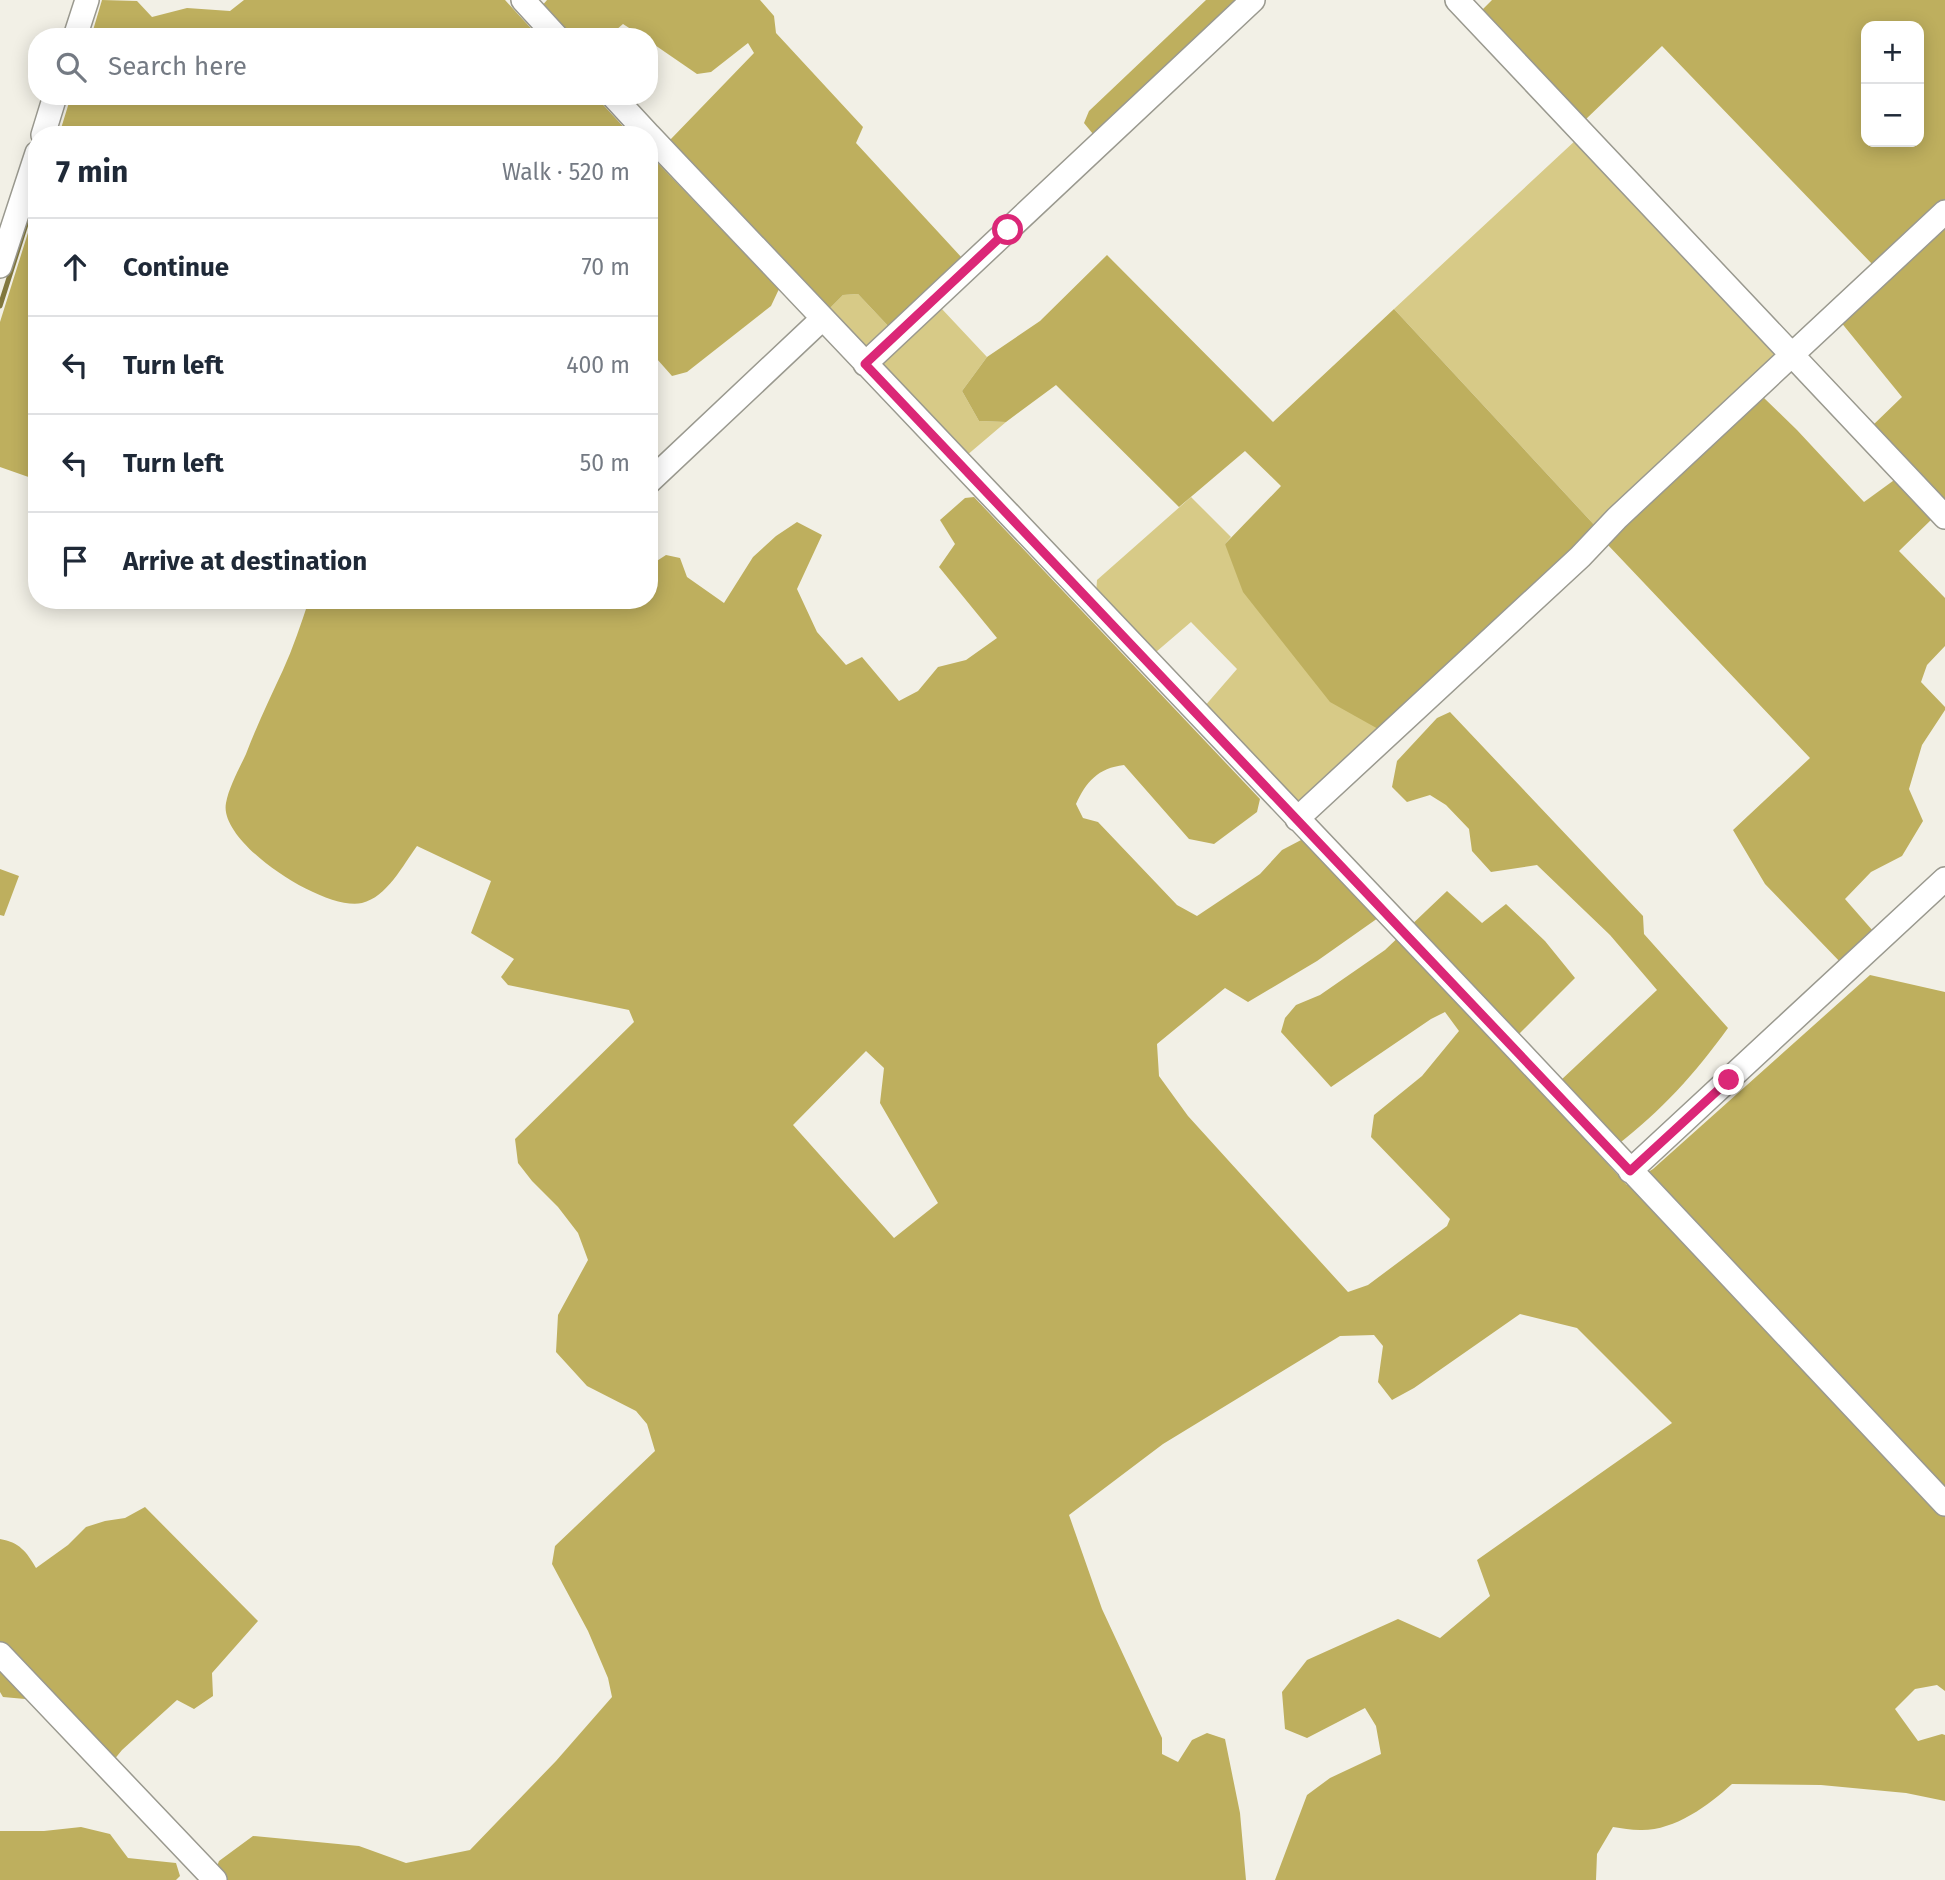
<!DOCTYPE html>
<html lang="en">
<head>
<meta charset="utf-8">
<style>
	body { margin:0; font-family:"Fira Sans",sans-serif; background:#f2f2f3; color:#1f2937 }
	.controls { position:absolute; right:21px; top:21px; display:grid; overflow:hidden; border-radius:14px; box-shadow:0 4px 18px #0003 }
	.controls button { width:63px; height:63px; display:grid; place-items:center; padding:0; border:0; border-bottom:2px solid #e0e1e3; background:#fff; color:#1f2937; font:35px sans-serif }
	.stop { position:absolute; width:21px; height:21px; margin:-16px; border:5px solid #db2777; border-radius:50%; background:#fff }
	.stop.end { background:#db2777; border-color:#fff; box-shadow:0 2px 7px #0008 }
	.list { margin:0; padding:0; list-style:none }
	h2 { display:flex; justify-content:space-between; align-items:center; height:91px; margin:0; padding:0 28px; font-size:30px }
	h2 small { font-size:23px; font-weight:400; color:#747a83 }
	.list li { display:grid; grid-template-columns:46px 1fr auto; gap:21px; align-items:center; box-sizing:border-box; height:98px; padding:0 28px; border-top:2px solid #e0e1e3 }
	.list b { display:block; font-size:26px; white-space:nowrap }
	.list em { font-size:23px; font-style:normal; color:#747a83 }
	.icon { flex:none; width:38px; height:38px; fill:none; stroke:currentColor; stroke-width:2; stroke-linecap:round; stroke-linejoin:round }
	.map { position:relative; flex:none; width:1945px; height:1880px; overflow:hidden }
	.search { position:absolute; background:#fff; box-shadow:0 4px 18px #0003; left:28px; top:28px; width:630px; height:77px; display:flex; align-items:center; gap:18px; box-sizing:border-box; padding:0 24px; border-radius:28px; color:#747a83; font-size:26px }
	.panel { position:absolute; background:#fff; box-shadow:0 4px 18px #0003; left:28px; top:126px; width:630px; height:483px; border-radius:28px }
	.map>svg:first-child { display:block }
	.green { fill:#d7ca87 }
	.forest { fill:#beaf5e; fill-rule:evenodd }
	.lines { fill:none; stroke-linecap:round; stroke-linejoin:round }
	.stream { stroke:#81773d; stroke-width:5 }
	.minor-casing { stroke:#9a998f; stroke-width:26 }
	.minor { stroke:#fff; stroke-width:23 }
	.route { stroke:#db2777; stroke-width:9 }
</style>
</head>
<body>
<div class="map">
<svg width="1945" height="1880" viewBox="0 0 1945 1880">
	<rect width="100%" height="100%" fill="#f2f0e6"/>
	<!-- green -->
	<path class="green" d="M1577,139L1776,349V363L1598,529L1394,309Z
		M858,294L891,329L870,346H863L829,309L843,295Z
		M941,308L987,357L962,391L979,421L1006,422L966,456L884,370L882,360Z
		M1191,497L1231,537L1225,544L1380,730L1314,795L1296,801L1204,707L1237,669L1191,622L1156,652L1096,595L1097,580Z"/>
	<!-- forest -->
	<path class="forest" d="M102,0L137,1L152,17L187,8L230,11L244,0H505L539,37H91Z
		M547,0H760L774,16L776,33L863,127L856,143L963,259L891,329L858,294L843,295L829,309L670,140L754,53L748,43L711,72L697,74L649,41V37H643L623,24L608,37H571L541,7Z
		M1206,0H1249L1101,138L1093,134L1084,123L1089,111Z
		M1492,0H1945V199L1874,266L1662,46L1585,120L1482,10ZM1866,26H1919V142H1866Z
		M71,96H595L631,135H59Z
		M649,154L779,289L771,306L687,372L672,376L649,350Z
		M37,204V480L0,467V322Z
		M1945,222V505L1872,426L1902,397L1840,321Z
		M1107,255L1273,422L1394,309L1598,529L1380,730L1330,702L1243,592L1225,544L1281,486L1245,451L1179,507L1056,385L1006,422L979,421L962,391L987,357L1040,321Z
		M1763,397L1797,430L1864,502L1897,478L1933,518L1899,551L1945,598V646L1927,665L1921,682L1945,707V710L1922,745L1909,789L1923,821L1902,856L1871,872L1845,899L1873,931L1843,965L1765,884L1733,830L1810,758L1607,544V539Z
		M974,497L1260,799L1257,812L1214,844L1189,839L1124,765C1098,768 1086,782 1076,804L1083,818L1098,822L1177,905L1197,916L1260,874L1282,850L1303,839L1378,918L1317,961L1248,1002L1225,988L1157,1044L1159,1076L1188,1116L1348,1292L1368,1285L1447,1226L1450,1219L1371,1137L1374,1115L1422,1076L1459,1031L1445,1012L1431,1019L1331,1087L1281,1032L1285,1018L1296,1005L1320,995L1385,950L1447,891L1482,923L1506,904L1545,941L1575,978L1503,1050L1627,1185L1653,1169L1870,975L1945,992V1691L1937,1685L1915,1689L1895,1709L1918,1741L1942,1734L1945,1735V1801L1906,1793L1821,1785L1732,1784C1708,1806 1674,1831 1640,1830C1631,1830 1622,1828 1613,1827L1597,1854L1596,1880H1275L1307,1795L1330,1778L1381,1754L1376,1726L1365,1708L1307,1738L1285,1729L1282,1692L1307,1660L1398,1619L1440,1638L1490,1596L1477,1560L1672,1423L1577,1328L1520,1314L1414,1388L1392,1400L1378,1382L1383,1346L1374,1335L1340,1336L1163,1444L1069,1515L1102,1609L1162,1738V1754L1178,1762L1192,1740L1207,1733L1225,1739L1240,1813L1246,1880H212L219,1861L253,1836L359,1846L406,1863L470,1850L556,1761L612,1697L608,1678L588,1631L552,1564L555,1546L655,1451L647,1424L636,1411L587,1386L556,1352L558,1315L588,1260L578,1233L558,1207L532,1181L518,1163L515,1139L634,1022L629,1010L508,985L501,977L514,959L471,933L491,881L417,846C403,865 387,897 362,903C325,912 218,843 226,803C229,787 239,769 246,754C257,725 270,698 283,670C293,648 301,624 309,600H649V566L666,555L680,558L687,577L724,603L753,557L776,536L797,522L822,535L797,589L817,632L846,665L862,657L899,701L918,691L938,667L966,660L997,638L939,567L955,544L940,520L965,498ZM866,1051L884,1068L880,1103L938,1203L894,1238L793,1125Z
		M1450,712L1643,916L1644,934L1728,1028C1694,1075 1662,1110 1616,1146L1560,1081L1657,990L1610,935L1537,865L1491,872L1472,851L1469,829L1446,805L1430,795L1407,802L1392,787L1397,761L1437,718Z
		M0,869L19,876L4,916L0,915Z
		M145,1507L258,1621L212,1673L213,1696L194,1709L177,1700L122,1750L113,1761L47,1694L25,1699L3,1697L0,1692V1539C19,1542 27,1552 36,1568L68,1545L86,1527L105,1521L125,1518Z
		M81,1827L110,1834L128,1858L176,1863L180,1876L176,1880H0V1831H44Z"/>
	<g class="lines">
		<!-- stream -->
		<path class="stream" d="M0,306L29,215"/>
		<defs>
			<path id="minor" d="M523,0L557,37
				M1457,0L1945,517
				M75,37L87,0
				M613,96L649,135
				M43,135L55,96
				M649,135L1516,1048L1945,1504
				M0,266L37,153
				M865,364L1253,0
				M649,482L822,319
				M1297,819L1580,557L1617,518L1945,212
				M1630,1171L1945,879
				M0,1654L215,1880"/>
		</defs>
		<!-- minor casing -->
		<use href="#minor" class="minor-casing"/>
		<!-- minor -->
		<use href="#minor" class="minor"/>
	</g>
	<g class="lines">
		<!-- route -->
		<path class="route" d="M1008,230L865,364L1630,1171L1729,1080"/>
	</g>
</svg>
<div class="controls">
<button>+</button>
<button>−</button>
</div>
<div class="stop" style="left:1008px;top:230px"></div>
<div class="stop end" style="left:1729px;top:1080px"></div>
<div class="search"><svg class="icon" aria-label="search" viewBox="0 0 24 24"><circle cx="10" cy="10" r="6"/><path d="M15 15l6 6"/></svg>Search here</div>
<section class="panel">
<h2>7 min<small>Walk · 520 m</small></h2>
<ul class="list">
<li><svg class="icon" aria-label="ahead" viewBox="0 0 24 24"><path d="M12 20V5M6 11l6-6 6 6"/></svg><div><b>Continue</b></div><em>70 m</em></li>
<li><svg class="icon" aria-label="left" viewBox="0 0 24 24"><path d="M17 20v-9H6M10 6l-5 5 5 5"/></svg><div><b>Turn left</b></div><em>400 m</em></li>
<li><svg class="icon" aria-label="left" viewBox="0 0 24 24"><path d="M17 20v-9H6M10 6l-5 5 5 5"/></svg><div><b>Turn left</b></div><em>50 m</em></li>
<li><svg class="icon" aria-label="arrive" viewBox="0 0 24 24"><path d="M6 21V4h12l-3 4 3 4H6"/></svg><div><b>Arrive at destination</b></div></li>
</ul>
</section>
</div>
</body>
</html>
